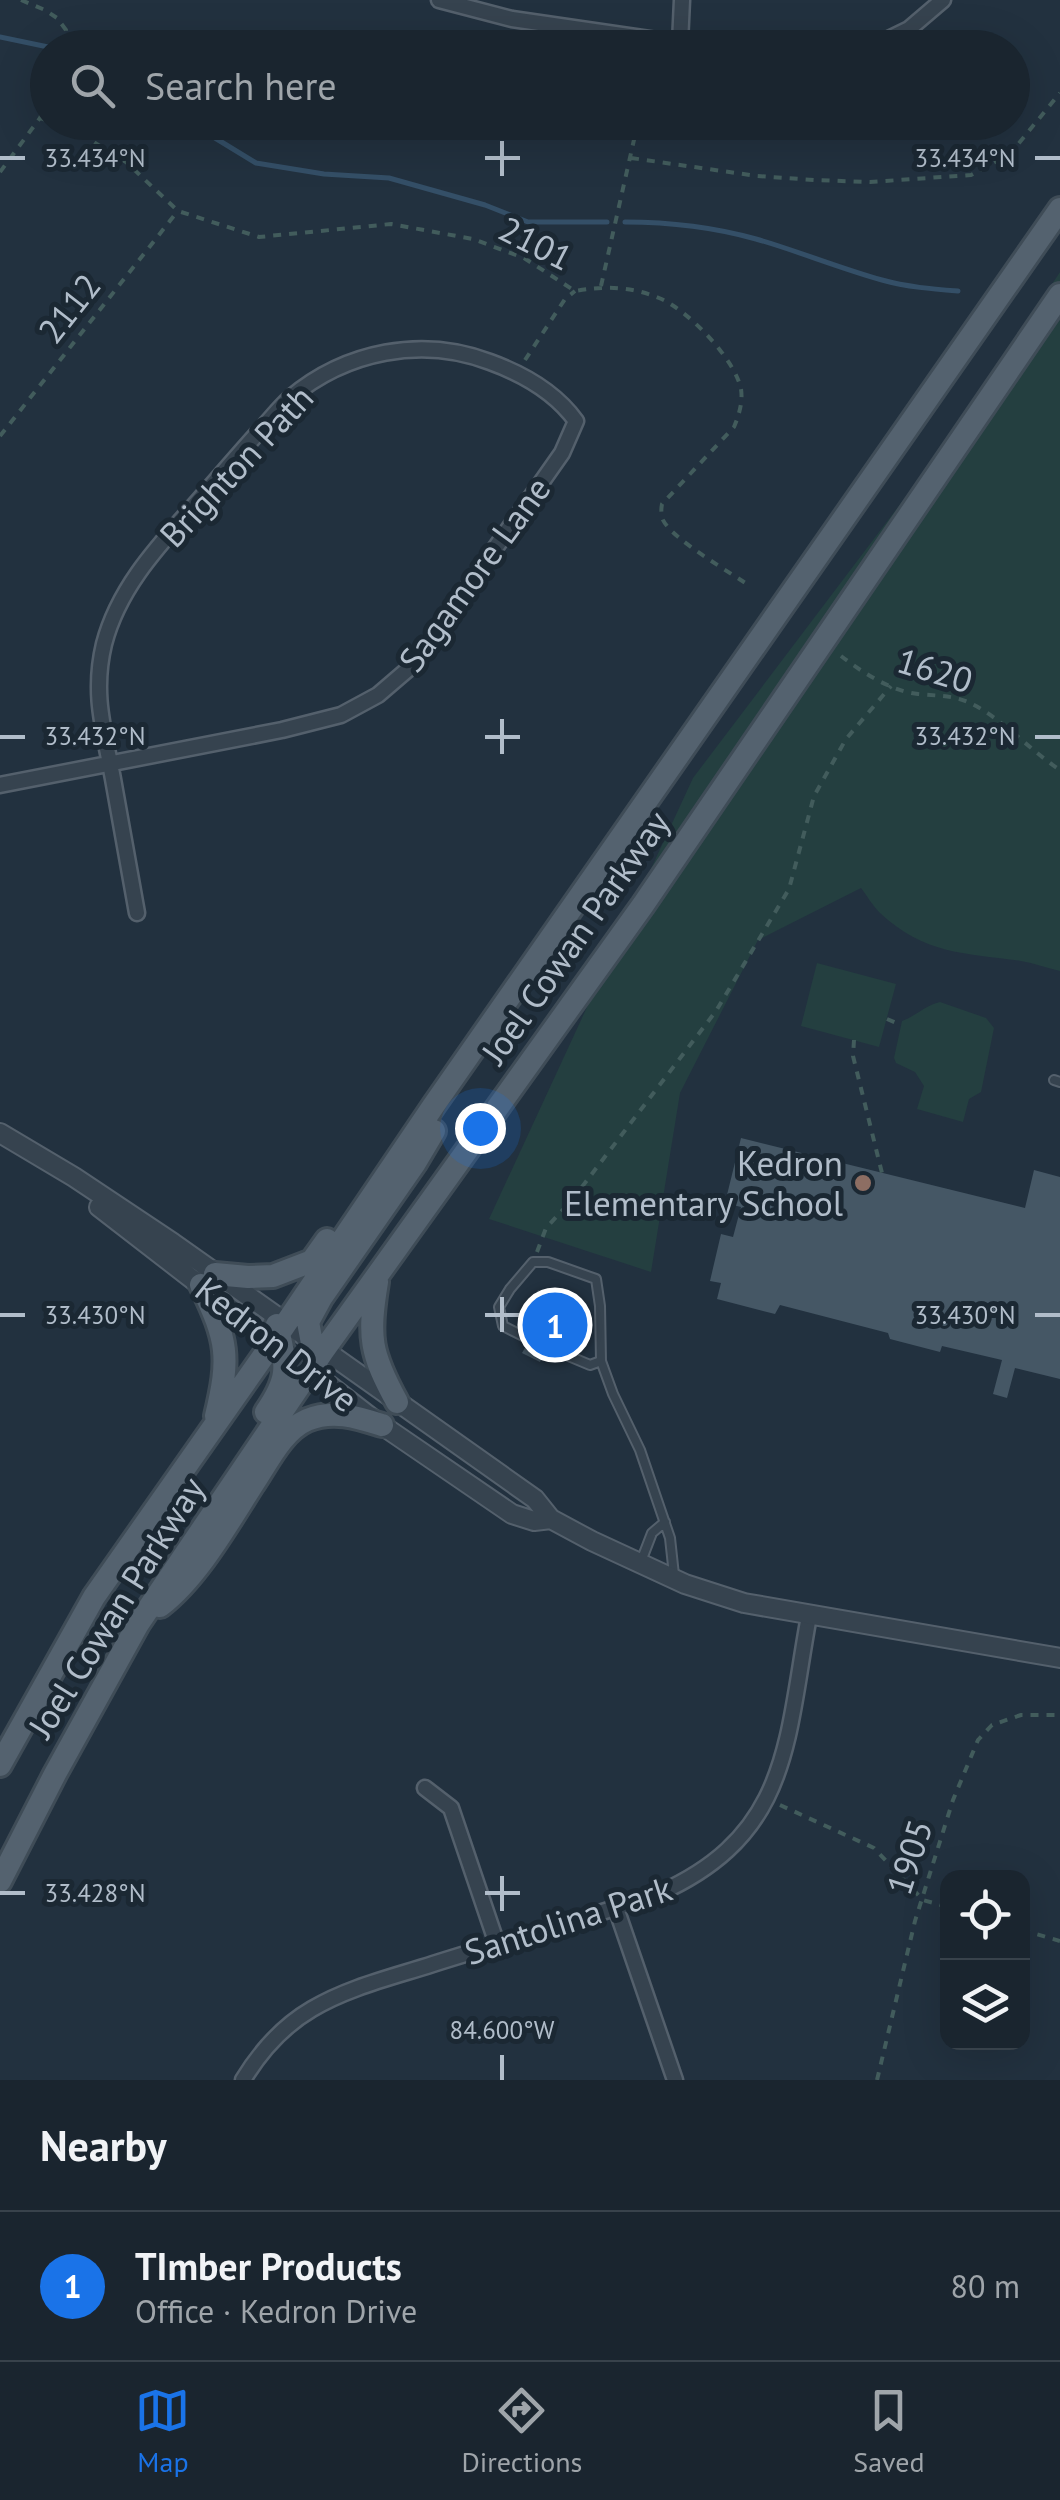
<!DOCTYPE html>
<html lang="en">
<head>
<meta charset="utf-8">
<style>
	body { margin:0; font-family:"PT Sans",sans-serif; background:#232d37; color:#f1f3f6 }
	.controls { position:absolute; right:30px; bottom:30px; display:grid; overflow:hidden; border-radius:20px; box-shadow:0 10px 40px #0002 }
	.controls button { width:90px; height:90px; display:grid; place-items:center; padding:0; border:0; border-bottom:2px solid #38424b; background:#1a252f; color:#f1f3f6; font:50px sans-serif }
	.you { position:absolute; left:480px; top:1128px; width:35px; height:35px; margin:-25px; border:8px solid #fff; border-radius:50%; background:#1a73e8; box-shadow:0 0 0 15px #1a73e833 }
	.badge { display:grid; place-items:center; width:65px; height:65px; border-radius:50%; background:#1a73e8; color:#fff; font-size:32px; font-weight:700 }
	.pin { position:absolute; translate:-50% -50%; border:5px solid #fff; box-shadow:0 2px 10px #0006 }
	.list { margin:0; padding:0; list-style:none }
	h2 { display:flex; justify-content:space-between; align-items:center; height:130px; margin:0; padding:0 40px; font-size:42px }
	h2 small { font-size:32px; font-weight:400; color:#9fa5aa }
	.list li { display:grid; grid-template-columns:65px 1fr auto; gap:30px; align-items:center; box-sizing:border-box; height:150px; padding:0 40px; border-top:2px solid #38424b }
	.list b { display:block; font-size:38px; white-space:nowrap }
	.list p { margin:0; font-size:32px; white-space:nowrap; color:#9fa5aa }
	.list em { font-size:32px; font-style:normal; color:#9fa5aa }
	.icon { flex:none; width:55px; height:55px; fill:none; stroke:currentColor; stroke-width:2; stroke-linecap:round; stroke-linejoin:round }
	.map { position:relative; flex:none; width:1060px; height:2080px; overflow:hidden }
	.search { position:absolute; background:#1a252f; box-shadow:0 10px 40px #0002; left:30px; right:30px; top:30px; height:110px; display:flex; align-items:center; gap:25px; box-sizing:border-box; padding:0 35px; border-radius:55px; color:#9fa5aa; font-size:38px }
	.sheet { height:280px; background:#1a252f }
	nav { display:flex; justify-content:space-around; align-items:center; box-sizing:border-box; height:140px; border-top:2px solid #38424b; background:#1a252f; font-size:28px; color:#9fa5aa }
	nav a { display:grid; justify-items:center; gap:5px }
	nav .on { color:#1a73e8 }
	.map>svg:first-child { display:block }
	.green { fill:#243f40 }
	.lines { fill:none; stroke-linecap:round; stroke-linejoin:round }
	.stream { stroke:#344f67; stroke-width:5 }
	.building { fill:#455765 }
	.service-casing { stroke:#54606c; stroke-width:12 }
	.minor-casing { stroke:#54606c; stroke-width:19 }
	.tertiary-casing { stroke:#54606c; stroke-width:22 }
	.primary-casing { stroke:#3f4c57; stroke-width:28 }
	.path { stroke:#425c5c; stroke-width:4; stroke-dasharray:8 8; stroke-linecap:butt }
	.service { stroke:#36434f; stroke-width:8 }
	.minor { stroke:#36434f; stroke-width:14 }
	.tertiary { stroke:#36434f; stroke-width:18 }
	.primary { stroke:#54626f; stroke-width:22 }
	.ticks { fill:none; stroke:#b1bdca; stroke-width:4 }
	.education-dot { fill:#8d6e63; stroke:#1b2833; stroke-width:4 }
	.labels { text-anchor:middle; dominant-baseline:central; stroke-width:10; stroke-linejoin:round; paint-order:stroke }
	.street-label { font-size:35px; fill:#b1bdca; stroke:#1b2833 }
	.poi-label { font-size:35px; fill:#b1bdca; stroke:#1b2833; text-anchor:end }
	.ticks-label { font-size:25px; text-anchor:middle; fill:#b1bdca; stroke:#1b2833; stroke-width:10; stroke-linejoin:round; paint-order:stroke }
</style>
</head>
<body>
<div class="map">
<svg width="1060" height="2080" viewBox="0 0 1060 2080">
	<rect width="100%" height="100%" fill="#22313f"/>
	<!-- green -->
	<path class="green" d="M1060,272V971C1047,968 1034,963 1021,961C966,953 925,955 880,913C873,906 867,896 861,888L758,940L680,1093L651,1272L489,1219L693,778L954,433Z
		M817,963L896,984L879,1047L801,1026Z
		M940,1002L986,1018L994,1028L981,1092L969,1099L963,1122L917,1109L924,1086L915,1072L896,1063L894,1058L902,1021C916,1016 926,1005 940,1002Z"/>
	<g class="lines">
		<!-- stream -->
		<path class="stream" d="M0,37L53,48
			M197,122L215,138L256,163L324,174L389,178L485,205L528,222H607
			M625,222C669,222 713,227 756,239C798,251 839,268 882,280C907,287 932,289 958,291"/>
	</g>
	<!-- building -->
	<path class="building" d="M741,1138L1025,1208L1034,1170L1060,1177V1379L1015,1368L1007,1398L993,1394L1002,1360L942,1346L940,1352L890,1339L888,1333L780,1305L775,1314L717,1299L721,1283L710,1281L721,1234L733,1237L741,1207L725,1203Z
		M538,1290L579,1308L575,1315L584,1320L578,1333L568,1329L562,1341L552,1336L551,1340L542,1342L540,1349L544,1354L540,1362L522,1353L526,1346H532L536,1340L532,1332L534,1328L521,1322Z"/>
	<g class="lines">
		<defs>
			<path id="service" d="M1054,1080L1060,1082
				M529,1339L503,1326L499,1307L510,1289L533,1262H548L596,1279L600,1306L601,1361L613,1394L640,1450L670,1538L674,1575
				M547,1347L590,1365L601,1361
				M640,1564L652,1533L665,1522"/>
			<path id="minor" d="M439,0L512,19L711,48
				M680,43L682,0
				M870,48L909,29L943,0
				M0,785L282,730L341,715L378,695L413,665L562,453L576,421C555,392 523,374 490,362C422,336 346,351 290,398C281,406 273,416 265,425C242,450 221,475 199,500C161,543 119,586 104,644C92,694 104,730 113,779C121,824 129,868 137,913
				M425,1788L451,1808L497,1944
				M616,1908L675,2080
				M243,2080C260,2052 283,2026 312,2009C349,1987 393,1977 433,1964C509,1940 585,1919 660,1893C791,1834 786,1740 809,1616"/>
			<path id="tertiary" d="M0,1133L74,1177L173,1243L535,1499L551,1519L592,1541L685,1584L744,1603L1060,1658
				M99,1207L373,1419L512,1514L534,1521L551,1519"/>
			<path id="primary" d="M215,1274L248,1277L273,1276L312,1261L327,1240
				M377,1282C368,1337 370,1353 397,1402
				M201,1285C228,1341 230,1357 216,1416
				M317,1370L308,1322L321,1298L415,1163L434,1131
				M266,1412C291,1376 286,1365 277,1325
				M160,1606C197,1578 228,1523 253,1484C268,1462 282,1431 307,1420C333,1409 357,1417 382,1425
				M0,1765L94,1597L274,1341L434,1105L1060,209
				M0,1881L55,1774L138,1624L323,1351L643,905L1060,295"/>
		</defs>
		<!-- service casing -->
		<use href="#service" class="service-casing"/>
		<!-- minor casing -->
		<use href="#minor" class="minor-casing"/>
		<!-- tertiary casing -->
		<use href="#tertiary" class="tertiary-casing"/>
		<!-- primary casing -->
		<use href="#primary" class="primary-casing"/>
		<!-- path -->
		<path class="path" d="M21,0L45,10L57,18L66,30L65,48
			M40,118L48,99
			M51,122L84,136L126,162L178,211L259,237L391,224L473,239L524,258L575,291C605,286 630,286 659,298C687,309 735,359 741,389C743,402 739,415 734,427L662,504C661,509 661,515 663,520C672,539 731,573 750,586
			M631,158L757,176L814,180L870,182L971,175L1010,154L1060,93
			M0,172L40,118L48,121
			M601,286L638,122
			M525,360L565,299L575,291
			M0,436L177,212
			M841,656C863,673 891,691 918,694C937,696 955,695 972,704C1001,718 1032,752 1060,770
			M887,1019L901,1025
			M854,1040L853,1056L882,1173
			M537,1252L546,1228L572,1200L716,1011L789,889L814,796L846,739L891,686
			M780,1805L874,1848L923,1900L948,1907
			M1022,1930L1060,1941
			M877,2080L915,1921L953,1800L978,1740L992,1725L1021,1715H1060"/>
		<!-- service -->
		<use href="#service" class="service"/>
		<!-- minor -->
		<use href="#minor" class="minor"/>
		<!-- tertiary -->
		<use href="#tertiary" class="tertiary"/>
		<!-- primary -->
		<use href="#primary" class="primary"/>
	</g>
	<!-- ticks -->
	<path class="ticks" d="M502,141V176M0,158H25M485,158H520M1035,158H1060M502,719V754M0,737H25M485,737H520M1035,737H1060M502,1297V1332M0,1315H25M485,1315H520M1035,1315H1060M502,1876V1911M0,1893H25M485,1893H520M502,2055V2080"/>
	<!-- markers -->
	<circle class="education-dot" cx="863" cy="1183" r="10"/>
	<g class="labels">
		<!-- street labels -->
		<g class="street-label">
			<text transform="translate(536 243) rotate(27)">2101</text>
			<text transform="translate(69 308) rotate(-52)">2112</text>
			<text transform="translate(236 466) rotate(-47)">Brighton Path</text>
			<text transform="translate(474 574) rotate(-54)">Sagamore Lane</text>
			<text transform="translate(935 670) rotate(17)">1620</text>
			<text transform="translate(575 937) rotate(-55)">Joel Cowan Parkway</text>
			<text transform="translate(277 1344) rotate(38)">Kedron Drive</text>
			<text transform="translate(116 1607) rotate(-58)">Joel Cowan Parkway</text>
			<text transform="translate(909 1857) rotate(-72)">1905</text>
			<text transform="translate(568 1920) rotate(-18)">Santolina Park</text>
		</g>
		<!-- poi labels -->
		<g class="poi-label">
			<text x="843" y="1163">Kedron<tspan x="843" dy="40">Elementary School</tspan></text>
		</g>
	</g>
	<g class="ticks-label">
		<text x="95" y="167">33.434°N</text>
		<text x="965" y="167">33.434°N</text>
		<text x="95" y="745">33.432°N</text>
		<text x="965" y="745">33.432°N</text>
		<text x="95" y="1324">33.430°N</text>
		<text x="965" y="1324">33.430°N</text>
		<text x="95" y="1902">33.428°N</text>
		<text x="502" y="2039">84.600°W</text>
	</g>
</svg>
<div class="controls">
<button><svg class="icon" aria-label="locate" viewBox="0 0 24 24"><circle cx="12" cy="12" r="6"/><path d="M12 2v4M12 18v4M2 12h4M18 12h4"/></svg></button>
<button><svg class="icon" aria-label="layers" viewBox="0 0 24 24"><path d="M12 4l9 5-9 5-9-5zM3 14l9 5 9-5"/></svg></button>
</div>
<div class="you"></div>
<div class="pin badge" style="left:555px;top:1325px">1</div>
<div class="search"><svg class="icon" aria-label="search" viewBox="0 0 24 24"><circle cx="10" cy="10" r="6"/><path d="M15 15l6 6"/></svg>Search here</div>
</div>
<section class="sheet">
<h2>Nearby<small></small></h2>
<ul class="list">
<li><span class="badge">1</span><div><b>TImber Products</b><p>Office · Kedron Drive</p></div><em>80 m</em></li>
</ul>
</section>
<nav>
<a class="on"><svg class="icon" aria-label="map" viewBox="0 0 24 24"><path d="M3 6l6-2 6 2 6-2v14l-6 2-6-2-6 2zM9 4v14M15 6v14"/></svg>Map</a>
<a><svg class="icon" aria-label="directions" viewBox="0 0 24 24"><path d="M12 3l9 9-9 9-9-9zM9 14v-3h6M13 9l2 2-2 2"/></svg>Directions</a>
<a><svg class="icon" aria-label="saved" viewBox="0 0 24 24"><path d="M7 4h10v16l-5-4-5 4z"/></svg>Saved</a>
</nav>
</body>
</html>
